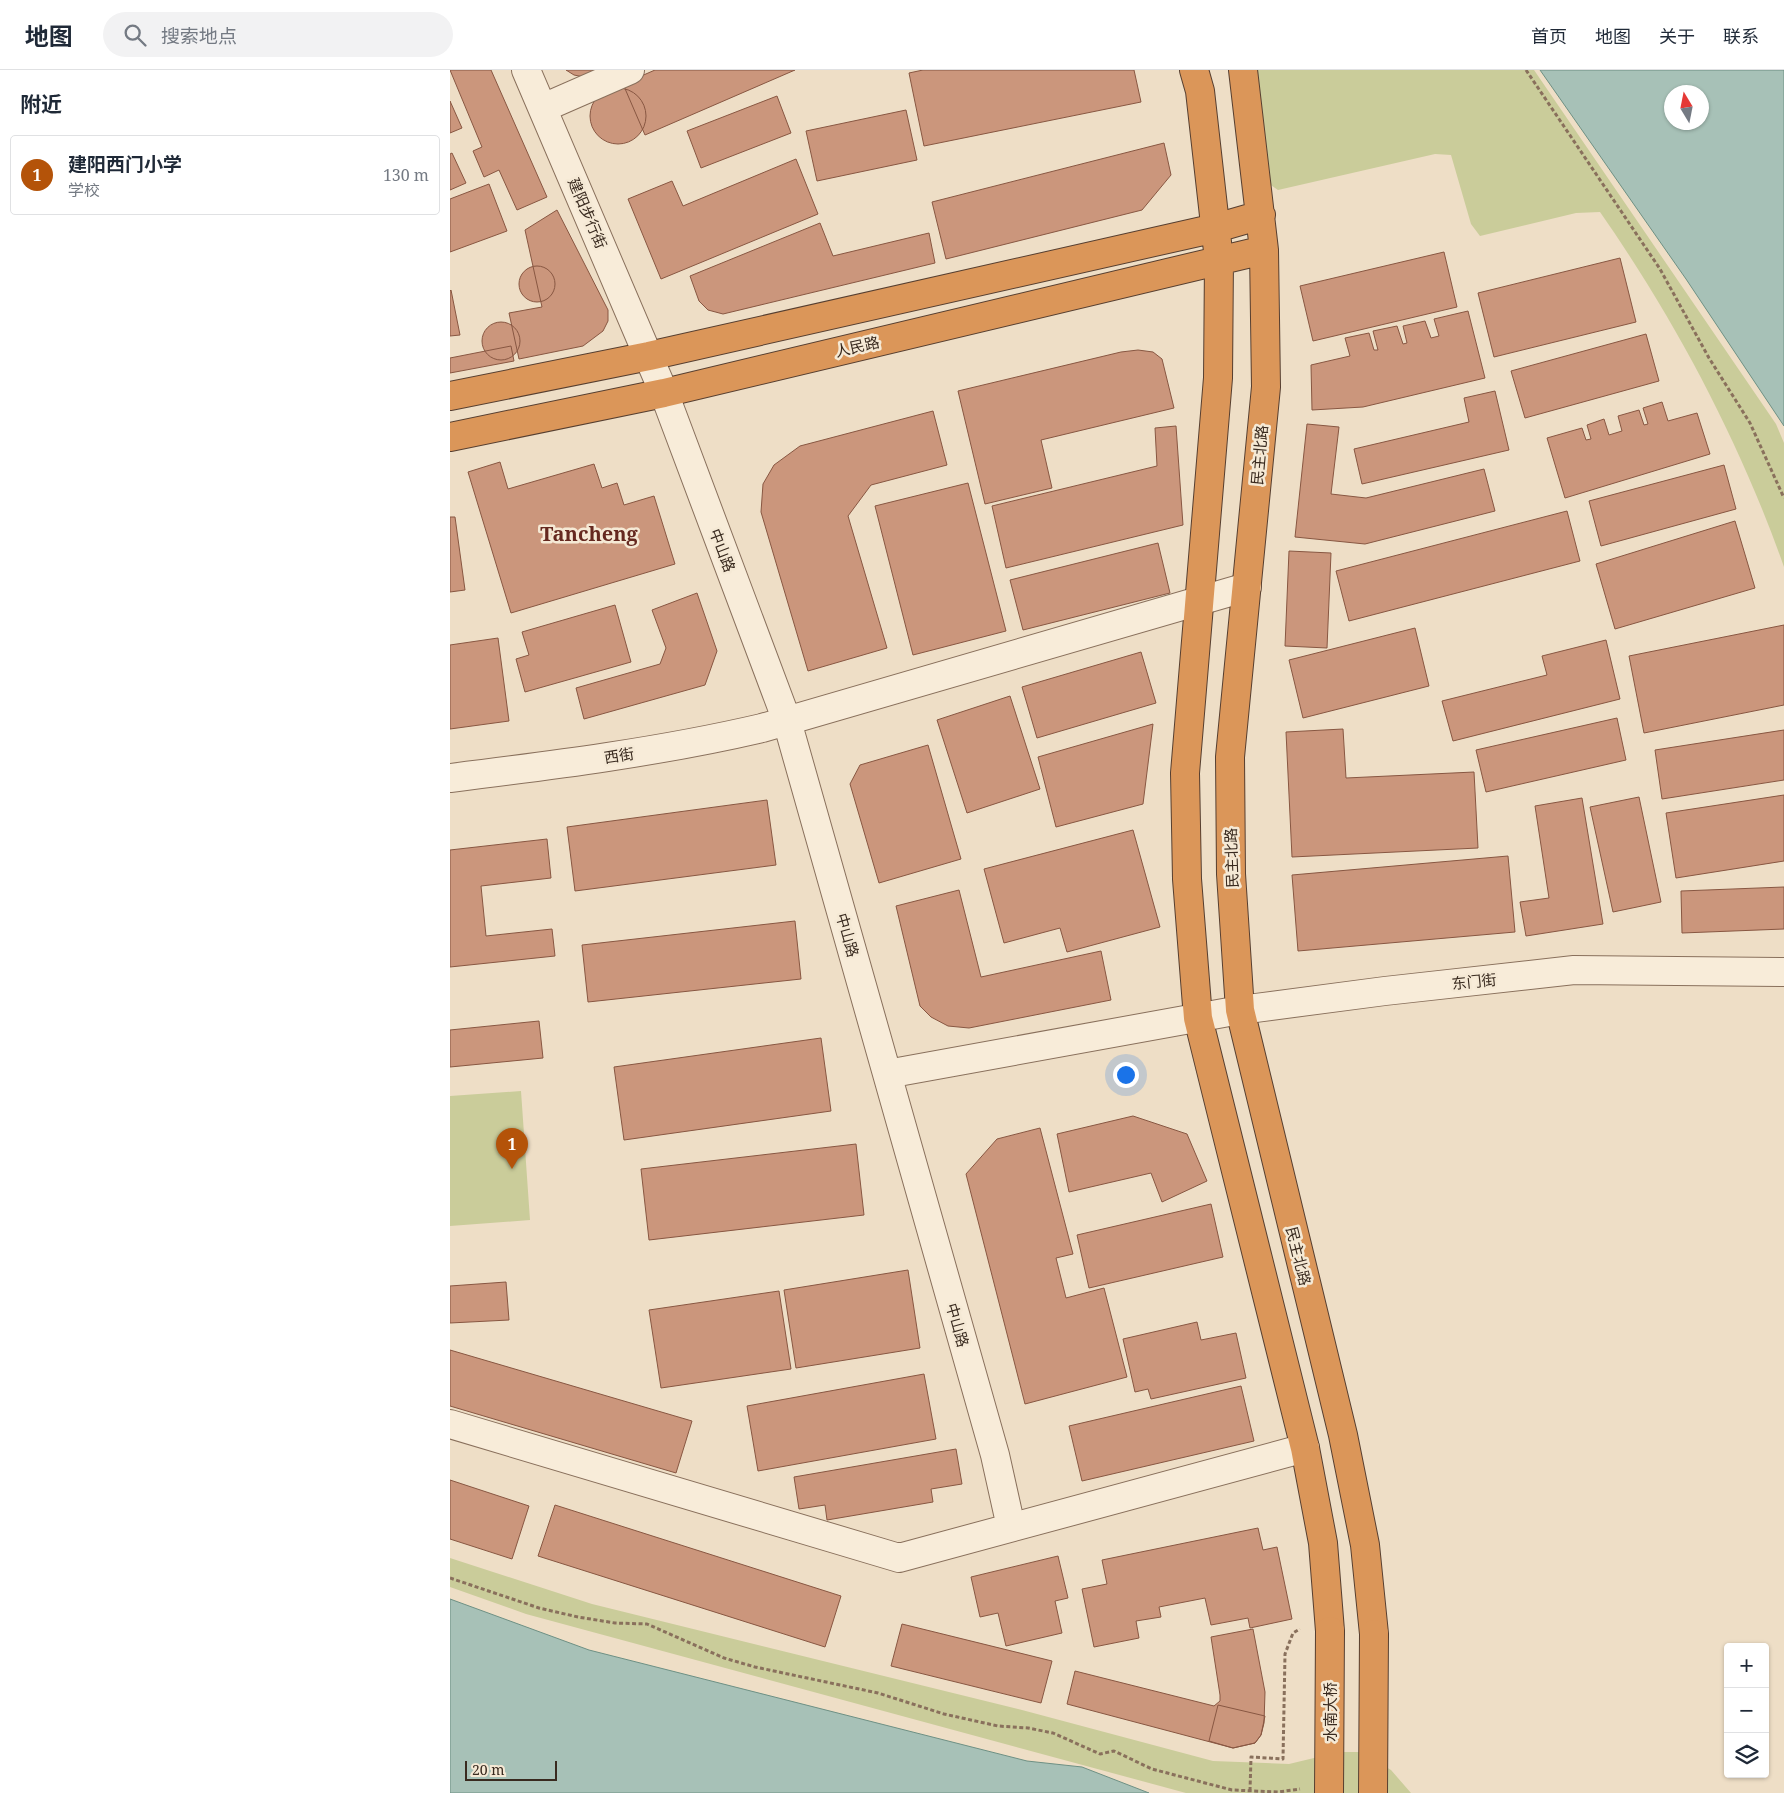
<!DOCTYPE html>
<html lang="zh">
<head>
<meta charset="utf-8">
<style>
	body { margin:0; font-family:"Noto Serif","Noto Sans SC",serif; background:#f2f2f3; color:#1f2937 }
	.controls { position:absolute; right:15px; bottom:15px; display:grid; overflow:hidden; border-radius:5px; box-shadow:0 1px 4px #0004 }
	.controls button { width:45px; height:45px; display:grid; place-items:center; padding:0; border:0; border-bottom:1px solid #e0e1e3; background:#fff; color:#1f2937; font:25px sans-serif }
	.compass { position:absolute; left:1214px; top:15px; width:45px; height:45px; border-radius:50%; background:#fff; box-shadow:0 1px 4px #0004; rotate:350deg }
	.scale { position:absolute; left:15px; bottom:12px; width:92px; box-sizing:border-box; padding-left:5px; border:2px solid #392a1f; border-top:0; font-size:14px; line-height:18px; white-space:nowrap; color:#392a1f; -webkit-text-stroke:4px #f5e9d5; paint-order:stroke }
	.you { position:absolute; left:675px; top:1004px; width:18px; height:18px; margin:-12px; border:4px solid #fff; border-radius:50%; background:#1a73e8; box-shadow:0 0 0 8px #1a73e833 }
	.badge { display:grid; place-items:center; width:32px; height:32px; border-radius:50%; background:#b45309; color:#fff; font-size:16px; font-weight:700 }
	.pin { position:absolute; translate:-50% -41px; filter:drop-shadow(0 1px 2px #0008) }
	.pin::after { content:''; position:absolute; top:26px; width:18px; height:15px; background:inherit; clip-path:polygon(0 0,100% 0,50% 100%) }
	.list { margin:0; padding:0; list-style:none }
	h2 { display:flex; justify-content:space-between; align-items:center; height:65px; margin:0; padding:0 20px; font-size:21px }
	h2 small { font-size:16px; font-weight:400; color:#747a83 }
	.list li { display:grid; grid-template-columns:32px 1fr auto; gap:15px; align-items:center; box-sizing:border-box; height:80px; margin:0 10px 10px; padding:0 10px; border:1px solid #e0e1e3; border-radius:5px }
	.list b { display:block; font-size:19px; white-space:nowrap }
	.list p { margin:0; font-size:16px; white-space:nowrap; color:#747a83 }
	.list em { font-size:16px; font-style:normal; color:#747a83 }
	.icon { flex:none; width:28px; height:28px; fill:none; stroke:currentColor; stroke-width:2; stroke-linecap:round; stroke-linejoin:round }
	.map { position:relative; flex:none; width:1334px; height:1723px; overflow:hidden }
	header { display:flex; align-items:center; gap:30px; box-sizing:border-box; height:70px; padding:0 25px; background:#fff; border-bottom:1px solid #e0e1e3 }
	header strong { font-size:24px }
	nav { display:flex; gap:28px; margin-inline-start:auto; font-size:18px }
	.search { width:350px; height:45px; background:#f2f2f3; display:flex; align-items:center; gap:12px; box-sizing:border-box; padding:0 18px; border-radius:28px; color:#747a83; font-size:19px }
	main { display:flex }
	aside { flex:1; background:#fff }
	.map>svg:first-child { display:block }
	.green { fill:#cacc9a }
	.water { fill:#a7c1b7; stroke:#6e9084; fill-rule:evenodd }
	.building { fill:#cb967c; stroke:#885742 }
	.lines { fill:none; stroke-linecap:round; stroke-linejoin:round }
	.minor-casing { stroke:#89705c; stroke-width:30 }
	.highway-casing { stroke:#573f30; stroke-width:30 }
	.path { stroke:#89705c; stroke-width:3; stroke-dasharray:4 2.5; stroke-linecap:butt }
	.minor { stroke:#f8ecd9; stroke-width:28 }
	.highway { stroke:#db9659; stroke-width:28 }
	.highway-bridge-casing { stroke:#573f30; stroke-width:30; stroke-linecap:butt }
	.highway-bridge { stroke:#db9659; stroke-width:28 }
	.labels { text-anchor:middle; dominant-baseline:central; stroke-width:5; stroke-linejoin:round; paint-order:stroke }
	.street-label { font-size:15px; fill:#392a1f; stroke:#f5e9d5 }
	.district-label { font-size:20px; font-weight:bold; fill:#65281f; stroke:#f5e9d5 }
</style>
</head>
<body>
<header>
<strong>地图</strong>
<div class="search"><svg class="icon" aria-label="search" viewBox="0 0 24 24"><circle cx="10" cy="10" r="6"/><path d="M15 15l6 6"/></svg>搜索地点</div>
<nav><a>首页</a><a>地图</a><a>关于</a><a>联系</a></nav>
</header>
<main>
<aside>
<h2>附近<small></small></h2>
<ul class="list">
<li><span class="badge">1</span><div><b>建阳西门小学</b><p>学校</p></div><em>130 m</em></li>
</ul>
</aside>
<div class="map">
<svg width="1334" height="1723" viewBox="0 0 1334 1723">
	<rect width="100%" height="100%" fill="#eedec6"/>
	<!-- green -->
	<path class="green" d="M803,0H1084L1326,354L1334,373V497C1290,372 1226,251 1150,142L1126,143L1030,166L1021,154L1001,85L985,84L828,120L818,113Z
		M71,1021L80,1150L0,1156V1026Z
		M0,1488L142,1534L572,1640L763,1691L839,1694L889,1682H911L941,1700L961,1723H736L76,1544L0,1517Z"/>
	<!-- water -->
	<path class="water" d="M1090,0H1334V356L1236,209ZM1222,22H1252V52H1222Z
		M0,1529L139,1580L577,1691L632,1697L699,1723H0Z"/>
	<!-- building -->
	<path class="building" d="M0,0H41L97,127L67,140L49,100L34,107L23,81L32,77Z
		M116,0H153L134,7L124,5Z
		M205,0H345L195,65L173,14Z
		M473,0H684L691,32L474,76L459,3Z
		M140 46a28 28 0 1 1 56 0a28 28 0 1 1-56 0Z
		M327,26L341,63L251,98L237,61Z
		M0,31L12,58L0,63Z
		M456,40L467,90L367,111L356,61Z
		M714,73L721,105L692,140L496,189L482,132Z
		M2,83L16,113L0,120V84Z
		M346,89L368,144L211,209L178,129L222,111L233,136Z
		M39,114L57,161L0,182V129Z
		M107,140L158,240V251L153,261L133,276L69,289L59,243L92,237L75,160Z
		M370,153L383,186L479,163L485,193L273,244L258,240L249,231L240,206Z
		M994,182L1007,237L863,271L850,216Z
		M1170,188L1186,252L1044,287L1028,223Z
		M69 214a18 18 0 1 1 36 0a18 18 0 1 1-36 0Z
		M1,220L10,265L0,266V221Z
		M1018,241L1035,308L913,337L862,340L861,295L900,286L895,268L919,263L924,280H928L923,261L947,256L953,274L957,273L953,256L975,251L981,268L989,266L984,249Z
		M32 271a19 19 0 1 1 38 0a19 19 0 1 1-38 0Z
		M1196,264L1209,311L1075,348L1061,301Z
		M61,276L64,291L0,303V288Z
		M688,280L703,282L712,289L724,338L591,370L602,418L535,434L508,321L671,282Z
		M1045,321L1059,380L912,414L904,379L1019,352L1014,328Z
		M1212,332L1218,351L1247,343L1260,384L1115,428L1097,368L1132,358L1136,370L1141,369L1137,355L1154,349L1159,365L1172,361L1168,346L1189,340L1194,355L1198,354L1193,338Z
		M483,341L497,395L421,415L398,446L437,578L358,601L311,442L313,414L324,395L350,376Z
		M857,354L889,357L881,424L916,428L1034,399L1045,441L915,474L845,467Z
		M726,356L733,455L556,498L542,436L707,396L705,358Z
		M50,392L58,419L144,394L152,418L167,413L174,435L204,426L225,494L61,543L18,402Z
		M1274,395L1286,439L1151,476L1139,431Z
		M518,413L556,561L463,585L425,436Z
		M1117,441L1130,491L899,551L886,501Z
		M0,447H5L15,520L0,522Z
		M1285,451L1305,518L1165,559L1146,494Z
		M708,473L720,523L573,560L560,510Z
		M839,481L881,483L877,578L835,576Z
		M247,523L267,581L255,615L134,649L126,618L210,594L216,578L202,540Z
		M165,535L181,592L75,622L66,589L79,585L72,562Z
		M1334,555V635L1194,663L1179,586Z
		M965,558L979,616L853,648L839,590Z
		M48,568L59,651L0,659V575Z
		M1156,570L1170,629L1003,671L992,631L1097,605L1092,586Z
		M691,582L706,633L587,668L572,617Z
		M560,626L590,719L517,743L487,650Z
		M1167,648L1176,690L1036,722L1026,680Z
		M703,654L693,734L606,757L588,687Z
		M893,659L896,708L1024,702L1028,778L842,787L836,662Z
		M1334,660V710L1212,729L1205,680Z
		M478,675L511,789L429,813L400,714L410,695Z
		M1334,725V791L1226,808L1216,743Z
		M1189,727L1211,832L1163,842L1140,737Z
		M1132,728L1153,854L1076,866L1070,832L1099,828L1085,736Z
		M317,730L326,795L125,821L117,757Z
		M683,760L710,857L617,882L610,858L554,873L534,799Z
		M97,769L101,808L31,816L36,866L102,859L105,886L0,897V780Z
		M1058,786L1065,862L848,881L842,805Z
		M1334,817V859L1232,863L1231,821Z
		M509,820L531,907L651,881L661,930L519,958L498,956L481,947L470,936L446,836Z
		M345,851L351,909L138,932L132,875Z
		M89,951L93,988L0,997V960Z
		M371,968L381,1041L174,1070L164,997Z
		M683,1046L737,1064L757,1111L712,1132L701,1103L619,1122L607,1064Z
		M590,1058L623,1184L606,1188L616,1228L654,1218L677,1307L575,1334L516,1104L547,1069Z
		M406,1074L414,1145L199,1170L191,1099Z
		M761,1134L773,1187L639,1218L627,1165Z
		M458,1200L470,1278L346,1298L334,1220Z
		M56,1212L59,1250L0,1253V1216Z
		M329,1221L341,1299L211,1318L199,1240Z
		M747,1252L751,1270L786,1263L796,1308L701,1329L698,1319L685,1322L673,1269Z
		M0,1280L242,1351L226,1403L0,1336Z
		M474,1304L486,1369L308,1401L297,1336Z
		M791,1316L804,1371L632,1411L619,1356Z
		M506,1379L512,1414L481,1419L483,1432L377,1450L375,1435L349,1439L344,1407Z
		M0,1410L79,1436L62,1489L0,1469Z
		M105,1435L391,1526L375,1577L88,1486Z
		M808,1458L813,1480L827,1477L842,1549L800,1558L798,1548L761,1555L755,1528L709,1537L711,1547L686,1551L689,1568L644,1577L632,1519L657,1514L652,1490Z
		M608,1486L618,1528L605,1531L612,1563L556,1576L548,1543L530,1547L521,1507Z
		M452,1554L602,1591L591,1633L441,1596Z
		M803,1559L815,1622L814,1653L811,1665L805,1673L783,1678L617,1634L625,1601L764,1636L770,1631V1625L761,1567Z
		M768,1635L815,1646L811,1665L805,1673L783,1678L759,1671Z"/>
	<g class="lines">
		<defs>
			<path id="minor" d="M76,0L214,323L337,651L545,1385L561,1457
				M93,38L180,0
				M0,708C105,695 209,682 312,658L797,517
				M437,1004L790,940L935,921L1124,900L1334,902
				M0,1354L449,1488L855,1378"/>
			<path id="highway" d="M744,0L750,21L769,190L768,308L735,703L737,809L748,948L855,1378L873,1473L880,1561
				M793,0L814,180L816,317L780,687L781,804L790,940L893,1365L915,1475L924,1564
				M0,326L199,286L766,158L811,145
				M0,367L214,323L814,180"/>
		</defs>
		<!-- minor casing -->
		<use href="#minor" class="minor-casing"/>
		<!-- highway casing -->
		<use href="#highway" class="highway-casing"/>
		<!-- path -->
		<path class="path" d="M1076,0L1210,199L1259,288L1300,353L1334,428
			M0,1508L89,1538L128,1547L165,1553L197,1554L274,1588L305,1597L428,1623L494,1644L548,1656L578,1658L603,1663L650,1684L664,1681L702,1699L782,1720L828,1722L850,1719
			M800,1721L801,1687L833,1689L835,1584L843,1563L850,1559"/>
		<!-- minor -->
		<use href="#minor" class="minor"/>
		<!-- highway -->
		<use href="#highway" class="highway"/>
		<defs>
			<path id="highway-bridge" d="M879,1723L880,1561
				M923,1723L924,1564"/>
		</defs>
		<!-- highway-bridge casing -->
		<use href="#highway-bridge" class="highway-bridge-casing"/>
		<!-- highway-bridge -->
		<use href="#highway-bridge" class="highway-bridge"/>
	</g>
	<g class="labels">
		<!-- street labels -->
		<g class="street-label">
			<text transform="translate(138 143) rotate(67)">建阳步行街</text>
			<text transform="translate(407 276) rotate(-13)">人民路</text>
			<text transform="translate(809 385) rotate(-85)">民主北路</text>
			<text transform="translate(273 480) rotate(69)">中山路</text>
			<text transform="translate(169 685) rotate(-9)">西街</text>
			<text transform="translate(781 788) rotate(-92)">民主北路</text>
			<text transform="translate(398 865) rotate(74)">中山路</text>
			<text transform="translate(1024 911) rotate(-6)">东门街</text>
			<text transform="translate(849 1186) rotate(76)">民主北路</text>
			<text transform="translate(508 1255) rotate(74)">中山路</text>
			<text transform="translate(880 1642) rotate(-90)">水南大桥</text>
		</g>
		<!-- district labels -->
		<g class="district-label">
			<text x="139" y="463">Tancheng</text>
		</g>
	</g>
</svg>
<div class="controls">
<button>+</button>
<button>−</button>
<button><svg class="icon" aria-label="layers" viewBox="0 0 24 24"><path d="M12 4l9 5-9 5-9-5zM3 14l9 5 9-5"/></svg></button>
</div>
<svg class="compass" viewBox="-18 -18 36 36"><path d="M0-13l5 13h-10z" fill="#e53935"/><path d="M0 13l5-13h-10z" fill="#747a83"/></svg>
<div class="scale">20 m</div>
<div class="you"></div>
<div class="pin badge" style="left:62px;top:1099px">1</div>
</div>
</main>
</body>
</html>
